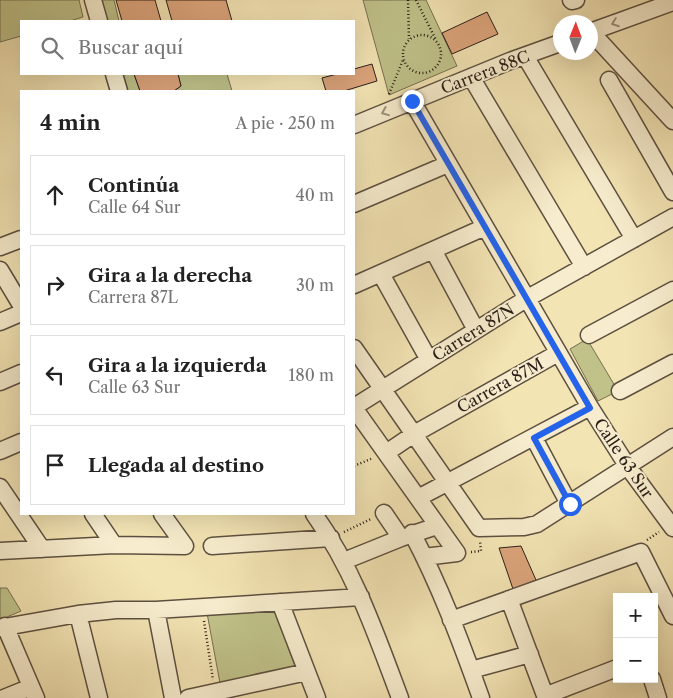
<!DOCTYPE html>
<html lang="es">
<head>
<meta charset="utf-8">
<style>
	body { margin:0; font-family:"Libre Caslon Text",serif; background:#f6f6f6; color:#222 }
	.controls { position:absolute; right:15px; bottom:15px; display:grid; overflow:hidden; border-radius:0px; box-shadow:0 5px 20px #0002 }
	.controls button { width:45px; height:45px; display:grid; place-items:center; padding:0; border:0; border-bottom:1px solid #e0e0e0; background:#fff; color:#222; font:25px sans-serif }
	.compass { position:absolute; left:553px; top:15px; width:45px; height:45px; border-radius:50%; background:#fff; box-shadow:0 5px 20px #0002; rotate:1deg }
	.stop { position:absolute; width:15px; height:15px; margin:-11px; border:4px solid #2563eb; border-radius:50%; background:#fff }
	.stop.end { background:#2563eb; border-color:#fff; box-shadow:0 1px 5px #0008 }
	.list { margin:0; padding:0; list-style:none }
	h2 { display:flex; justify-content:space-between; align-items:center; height:65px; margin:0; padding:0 20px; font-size:21px }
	h2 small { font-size:16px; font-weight:400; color:#767676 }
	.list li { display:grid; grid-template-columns:32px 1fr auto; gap:15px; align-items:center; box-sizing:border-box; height:80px; margin:0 10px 10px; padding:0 10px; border:1px solid #e0e0e0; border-radius:0px }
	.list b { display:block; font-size:19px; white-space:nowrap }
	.list p { margin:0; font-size:16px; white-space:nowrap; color:#767676 }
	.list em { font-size:16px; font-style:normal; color:#767676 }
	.icon { flex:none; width:28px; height:28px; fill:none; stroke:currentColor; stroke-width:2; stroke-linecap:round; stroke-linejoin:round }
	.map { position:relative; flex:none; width:673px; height:698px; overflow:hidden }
	.search { position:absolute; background:#fff; box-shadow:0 5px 20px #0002; left:20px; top:20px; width:335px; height:55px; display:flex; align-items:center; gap:12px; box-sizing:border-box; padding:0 18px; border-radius:0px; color:#767676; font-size:19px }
	.panel { position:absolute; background:#fff; box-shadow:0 5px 20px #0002; left:20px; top:90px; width:335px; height:425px; border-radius:0px }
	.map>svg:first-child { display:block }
	.green { fill:#c0c28a; stroke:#767052 }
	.building { fill:#dca47b; stroke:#2b1f19 }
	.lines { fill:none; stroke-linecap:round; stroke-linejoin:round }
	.minor-casing { stroke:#5d5040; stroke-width:19 }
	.path { stroke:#2b1f19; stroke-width:2.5; stroke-dasharray:1 2.5; stroke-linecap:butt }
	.minor { stroke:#f7edce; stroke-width:16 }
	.oneway { stroke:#9b907d }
	.route { stroke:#2563eb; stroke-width:6 }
	.labels { text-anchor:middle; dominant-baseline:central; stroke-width:4; stroke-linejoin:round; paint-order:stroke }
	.street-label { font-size:16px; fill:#2b1f19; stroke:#f7edce }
</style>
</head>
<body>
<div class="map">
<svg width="673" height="698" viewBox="0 0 673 698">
	<rect width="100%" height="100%" fill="#f3e4b4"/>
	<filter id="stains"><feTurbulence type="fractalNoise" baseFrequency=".004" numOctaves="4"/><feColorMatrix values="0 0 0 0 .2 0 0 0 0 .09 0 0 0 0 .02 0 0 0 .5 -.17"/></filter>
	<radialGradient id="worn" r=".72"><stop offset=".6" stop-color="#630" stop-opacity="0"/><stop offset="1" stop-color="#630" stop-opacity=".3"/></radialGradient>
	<!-- green -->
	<path class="green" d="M0,0H79L83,17L70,21H21V36L0,42Z
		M99,0H114L119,21H105Z
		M363,0H426L457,66L389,95Z
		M121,74H134L140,91H126Z
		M178,74H227L232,91H174L181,86Z
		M587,339L618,391L598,401L570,349Z
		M0,588H7L21,611L0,620Z
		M274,608L295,666L220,683L207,613Z"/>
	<!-- building -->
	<path class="building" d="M116,0H155L161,21H122Z
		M166,0H226L232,21H172Z
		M487,12L498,34L452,54L442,33Z
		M372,64L377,81L344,91H326L322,78L337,74H354V69Z
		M134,74H178L181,86L174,91H140Z
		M521,546L536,580L513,589L499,548Z"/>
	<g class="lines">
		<defs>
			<path id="minor" d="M93,0L99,21
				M571,0L572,1L576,0
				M590,32L673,2
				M591,32L673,121
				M525,56L634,239
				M114,74L119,91
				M471,77L584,267
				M609,80L673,192
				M412,101L590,407L628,467L673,528
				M354,125L510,61L560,43
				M354,204L448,164
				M0,247L21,239
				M433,250L476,330
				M0,270L21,305
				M381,274L429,360
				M354,285L485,227
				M0,322L21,313
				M589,335L673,290
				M354,348L479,528L524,527L537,524L673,437
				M0,382L21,373
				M620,391L673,363
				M354,407L526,299L673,217
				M354,408L457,553L424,557
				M534,438L569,504
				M0,451L21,442
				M386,453L414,434L558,353
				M0,487L42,549
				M418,498L590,407
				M384,513L401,538
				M93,514L114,545
				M162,514L185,546
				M314,514C354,570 376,634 400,698
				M412,533C440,586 461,642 481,698
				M212,546L331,538
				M0,551L114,545L185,546
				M344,561L401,538L437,526
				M509,599L546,698
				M280,602L317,698
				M156,610L173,698
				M78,614L99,698
				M451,620L641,552L673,616
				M5,626L36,698
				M0,628L78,614L116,610H156L361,597
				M471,670L530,654
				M652,679L658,698
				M547,695L617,668
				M4,698L31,687
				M188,698L307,672"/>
		</defs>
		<!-- minor casing -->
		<use href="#minor" class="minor-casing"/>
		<!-- path -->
		<path class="path" d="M408,0L409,39
			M416,0L436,40
			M403 54a19 19 0 1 1 38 0a19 19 0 1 1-38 0Z
			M389,94L403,60
			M354,466L373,458
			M344,532L371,519
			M647,540L659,532
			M471,552L481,551L480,541
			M204,621L213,680"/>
		<!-- minor -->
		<use href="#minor" class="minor"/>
	</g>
	<!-- one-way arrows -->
	<defs><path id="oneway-chevron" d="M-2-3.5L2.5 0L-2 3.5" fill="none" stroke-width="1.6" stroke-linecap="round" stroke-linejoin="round" transform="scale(1.25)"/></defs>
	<g class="oneway">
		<use href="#oneway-chevron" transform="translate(615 23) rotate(160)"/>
		<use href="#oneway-chevron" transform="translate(385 112) rotate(158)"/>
	</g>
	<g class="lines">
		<!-- route -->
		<path class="route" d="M412,101L590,408L534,438L570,504"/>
	</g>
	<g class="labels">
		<!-- street labels -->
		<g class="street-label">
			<text transform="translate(485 72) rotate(-21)">Carrera 88C</text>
			<text transform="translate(473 332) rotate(-32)">Carrera 87N</text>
			<text transform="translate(500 385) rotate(-29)">Carrera 87M</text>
			<text transform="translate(624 458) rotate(56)">Calle 63 Sur</text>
		</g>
	</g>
	<rect width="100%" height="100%" filter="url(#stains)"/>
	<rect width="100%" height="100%" fill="url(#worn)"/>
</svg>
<div class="controls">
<button>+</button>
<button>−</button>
</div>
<svg class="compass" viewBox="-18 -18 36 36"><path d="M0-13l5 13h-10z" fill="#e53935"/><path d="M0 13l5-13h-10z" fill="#767676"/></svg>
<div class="stop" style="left:570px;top:504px"></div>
<div class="stop end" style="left:412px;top:101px"></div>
<div class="search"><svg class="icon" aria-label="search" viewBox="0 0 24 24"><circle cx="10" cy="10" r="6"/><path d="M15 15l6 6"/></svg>Buscar aquí</div>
<section class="panel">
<h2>4 min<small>A pie · 250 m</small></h2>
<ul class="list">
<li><svg class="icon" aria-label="ahead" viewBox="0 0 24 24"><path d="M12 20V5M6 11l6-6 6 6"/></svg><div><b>Continúa</b><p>Calle 64 Sur</p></div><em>40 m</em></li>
<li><svg class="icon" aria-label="right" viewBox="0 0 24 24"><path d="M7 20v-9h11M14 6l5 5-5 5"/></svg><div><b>Gira a la derecha</b><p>Carrera 87L</p></div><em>30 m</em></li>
<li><svg class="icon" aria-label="left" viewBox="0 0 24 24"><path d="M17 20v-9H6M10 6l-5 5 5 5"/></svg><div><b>Gira a la izquierda</b><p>Calle 63 Sur</p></div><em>180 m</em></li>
<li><svg class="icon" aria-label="arrive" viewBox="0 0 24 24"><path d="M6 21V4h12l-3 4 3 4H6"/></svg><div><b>Llegada al destino</b></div></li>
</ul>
</section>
</div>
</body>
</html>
